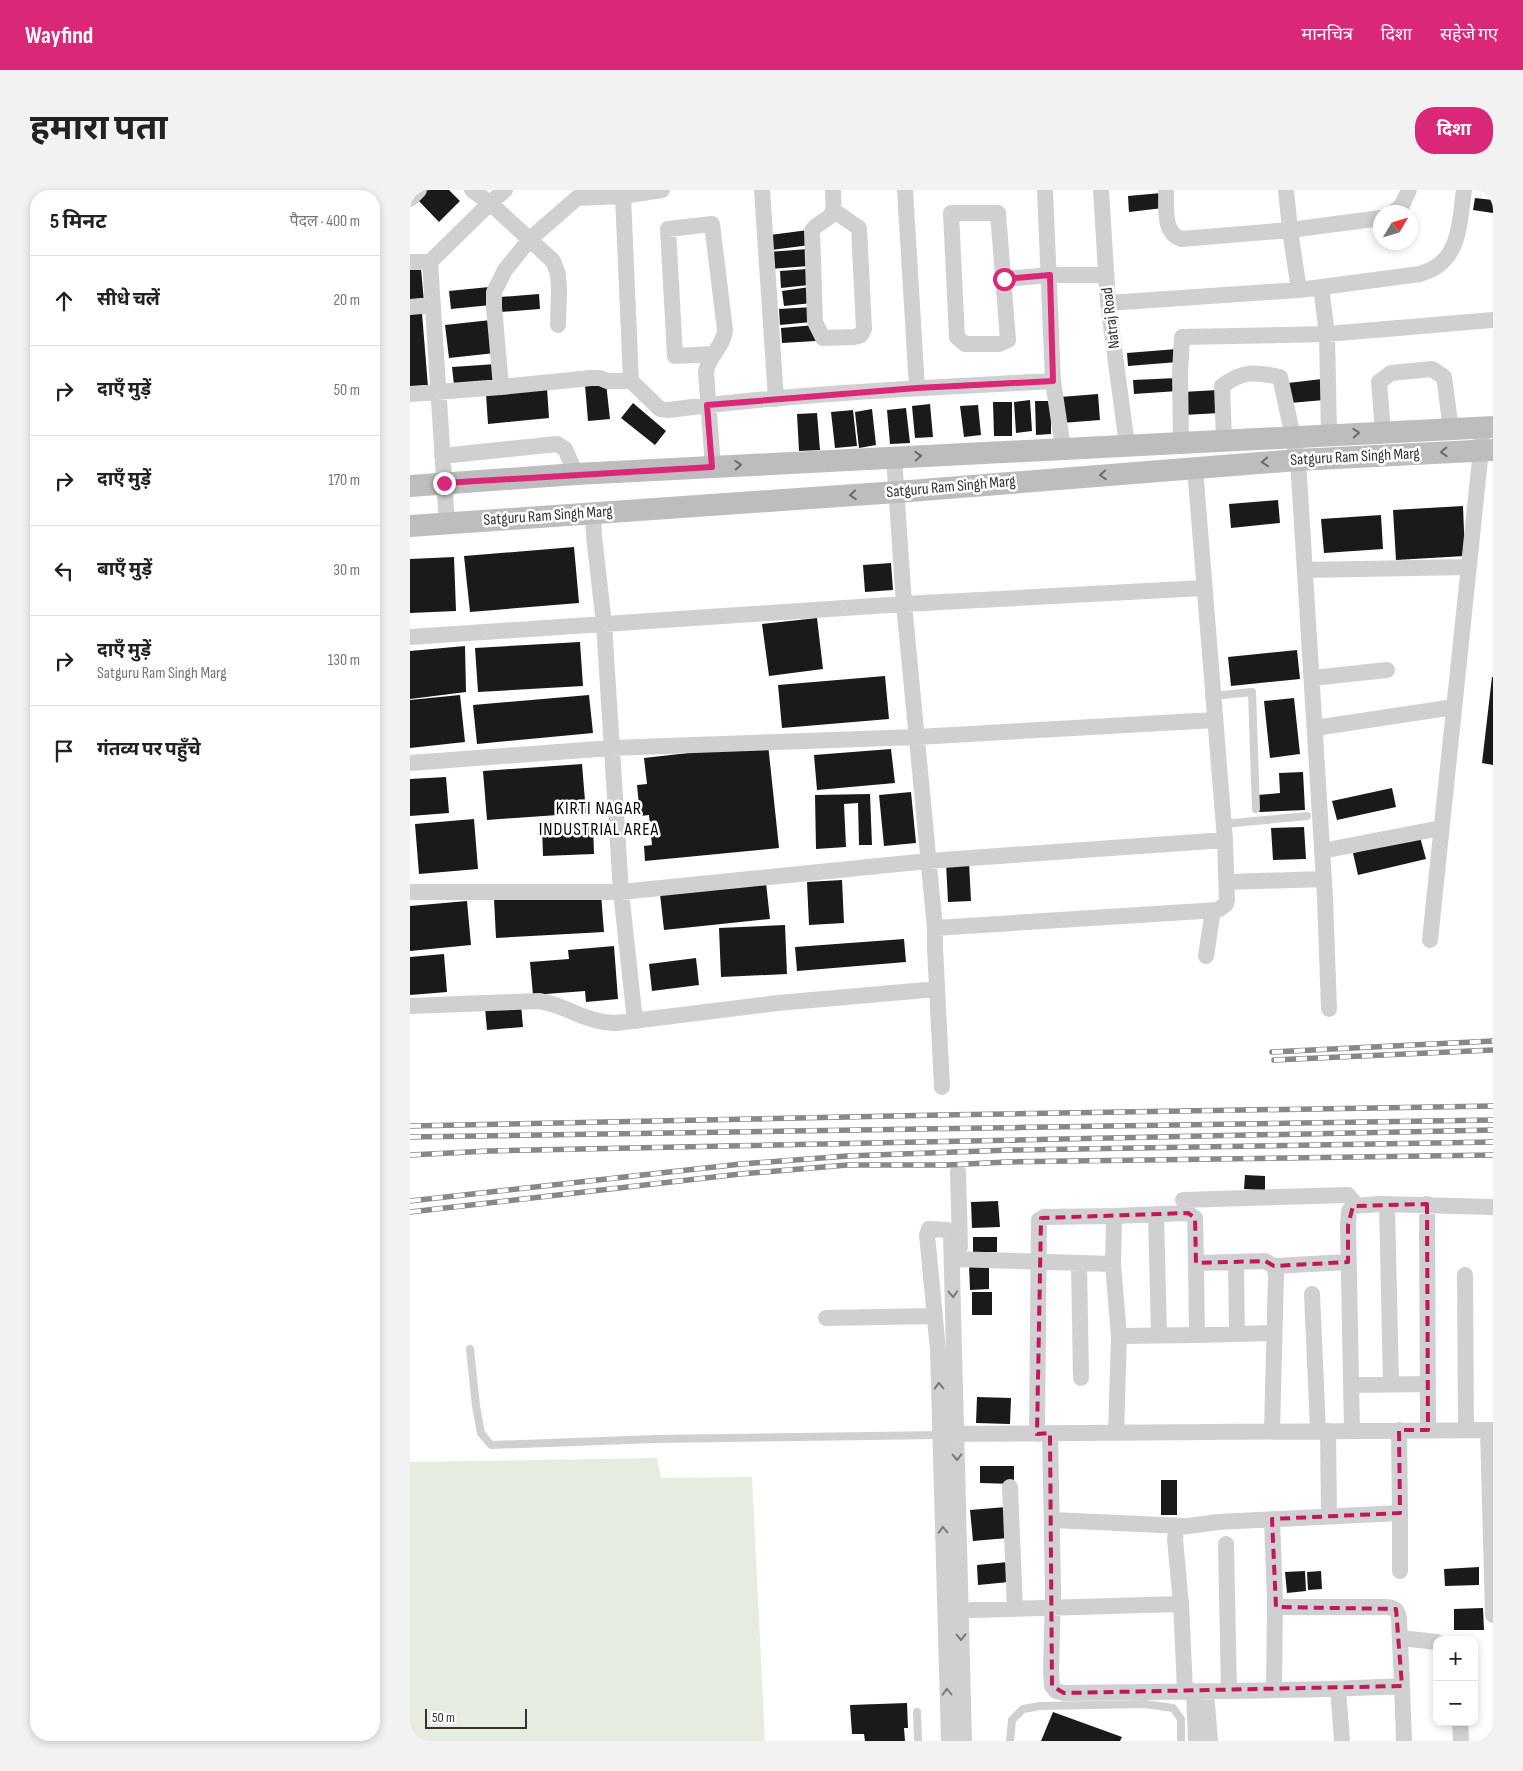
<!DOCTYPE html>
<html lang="hi">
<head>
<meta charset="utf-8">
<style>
	body { margin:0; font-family:"Sofia Sans Condensed","Noto Sans Devanagari",sans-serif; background:#f2f2f2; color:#222 }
	.controls { position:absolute; right:15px; bottom:15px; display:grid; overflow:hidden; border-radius:10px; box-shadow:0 2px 8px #0003 }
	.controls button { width:45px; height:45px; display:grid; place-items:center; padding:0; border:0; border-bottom:1px solid #e0e0e0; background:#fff; color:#222; font:25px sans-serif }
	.compass { position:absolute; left:963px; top:15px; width:45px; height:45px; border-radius:50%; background:#fff; box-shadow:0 2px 8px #0003; rotate:52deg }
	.scale { position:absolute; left:15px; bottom:12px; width:102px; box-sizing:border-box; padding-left:5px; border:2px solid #333; border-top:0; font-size:14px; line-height:18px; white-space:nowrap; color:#333; -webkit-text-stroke:4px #fff; paint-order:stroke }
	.stop { position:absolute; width:15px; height:15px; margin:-11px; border:4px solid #db2777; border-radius:50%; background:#fff }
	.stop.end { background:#db2777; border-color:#fff; box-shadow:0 1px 5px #0008 }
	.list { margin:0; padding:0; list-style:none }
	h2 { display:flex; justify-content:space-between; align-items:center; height:65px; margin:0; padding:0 20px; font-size:21px }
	h2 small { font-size:16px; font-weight:400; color:#767676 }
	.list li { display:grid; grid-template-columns:32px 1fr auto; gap:15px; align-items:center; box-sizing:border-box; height:90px; padding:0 20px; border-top:1px solid #e0e0e0 }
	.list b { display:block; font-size:19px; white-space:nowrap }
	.list p { margin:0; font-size:16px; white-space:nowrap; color:#767676 }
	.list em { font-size:16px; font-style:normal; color:#767676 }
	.icon { flex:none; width:28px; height:28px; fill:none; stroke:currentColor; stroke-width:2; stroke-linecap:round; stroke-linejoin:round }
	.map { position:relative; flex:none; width:1083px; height:1551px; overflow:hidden; border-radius:20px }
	header { display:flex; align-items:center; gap:30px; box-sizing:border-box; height:70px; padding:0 25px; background:#db2777; color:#fff }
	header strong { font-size:24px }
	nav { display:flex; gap:28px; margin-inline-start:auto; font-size:18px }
	.intro { display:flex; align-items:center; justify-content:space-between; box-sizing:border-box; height:120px; padding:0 30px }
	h1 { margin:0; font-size:35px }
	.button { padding:12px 22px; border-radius:20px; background:#db2777; color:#fff; font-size:18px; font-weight:700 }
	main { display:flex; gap:30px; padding:0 30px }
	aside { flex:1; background:#fff; border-radius:20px; box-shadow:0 2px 8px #0003 }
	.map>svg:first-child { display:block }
	.green { fill:#e6ecdf }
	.building { fill:#1a1a1a }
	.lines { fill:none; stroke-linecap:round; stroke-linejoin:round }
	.service { stroke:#d0d0d0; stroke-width:8 }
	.minor { stroke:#d0d0d0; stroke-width:16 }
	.secondary { stroke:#bdbdbd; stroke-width:22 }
	.rail-casing { stroke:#888; stroke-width:5.5 }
	.rail { stroke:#fff; stroke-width:4; stroke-dasharray:11; stroke-linecap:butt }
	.oneway { stroke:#6a6a6a }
	.oneway2 { stroke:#7a7a7a }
	.route { stroke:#db2777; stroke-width:6 }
	.marked { fill:none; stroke:#c2185b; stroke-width:4; stroke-dasharray:10 6; stroke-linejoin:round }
	.labels { text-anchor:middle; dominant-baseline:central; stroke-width:5; stroke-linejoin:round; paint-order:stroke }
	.street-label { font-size:16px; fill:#333; stroke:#fff }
	.neighbourhood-label { font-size:18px; letter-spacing:1px; fill:#000; stroke:#fff }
</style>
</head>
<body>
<header>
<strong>Wayfind</strong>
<nav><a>मानचित्र</a><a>दिशा</a><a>सहेजे गए</a></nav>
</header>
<div class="intro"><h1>हमारा पता</h1><a class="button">दिशा</a></div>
<main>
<aside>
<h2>5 मिनट<small>पैदल · 400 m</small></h2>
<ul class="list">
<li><svg class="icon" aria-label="ahead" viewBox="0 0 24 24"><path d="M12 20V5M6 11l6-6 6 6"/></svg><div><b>सीधे चलें</b></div><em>20 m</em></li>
<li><svg class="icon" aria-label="right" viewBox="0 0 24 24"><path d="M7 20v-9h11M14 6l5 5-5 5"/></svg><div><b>दाएँ मुड़ें</b></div><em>50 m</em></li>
<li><svg class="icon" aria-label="right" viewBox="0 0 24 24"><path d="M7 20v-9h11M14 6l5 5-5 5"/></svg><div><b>दाएँ मुड़ें</b></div><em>170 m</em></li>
<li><svg class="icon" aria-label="left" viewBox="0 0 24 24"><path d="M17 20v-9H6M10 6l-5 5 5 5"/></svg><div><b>बाएँ मुड़ें</b></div><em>30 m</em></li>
<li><svg class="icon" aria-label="right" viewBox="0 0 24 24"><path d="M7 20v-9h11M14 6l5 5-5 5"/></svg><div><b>दाएँ मुड़ें</b><p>Satguru Ram Singh Marg</p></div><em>130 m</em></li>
<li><svg class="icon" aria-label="arrive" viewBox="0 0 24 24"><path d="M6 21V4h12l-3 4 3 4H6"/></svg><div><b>गंतव्य पर पहुँचे</b></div></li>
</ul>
</aside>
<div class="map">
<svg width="1083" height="1551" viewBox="0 0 1083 1551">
	<rect width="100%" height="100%" fill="#fff"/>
	<!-- green -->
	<path class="green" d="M247,1268L251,1288L342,1287L355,1551H0V1272Z"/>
	<!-- building -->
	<path class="building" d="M15,0H39L50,11L29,32L6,8Z
		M751,3L753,18L719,22L718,6Z
		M1065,8L1083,10V23L1063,20Z
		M398,40L400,55L361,60L360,45Z
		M398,59L399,76L360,79L358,62Z
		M11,79L14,112L0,113V80Z
		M397,79L399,95L371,98L370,81Z
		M79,97L81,115L41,119L39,101Z
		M400,97L402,113L374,116L372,101Z
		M129,104L130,119L91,122L90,107Z
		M403,117L401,132L370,135L369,119Z
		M12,123L18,197L0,198V124Z
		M81,130L85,163L39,168L35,135Z
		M405,135L406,151L372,153L371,138Z
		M767,159L768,172L718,176L717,163Z
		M86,174L87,192L44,195L42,177Z
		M767,188L768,201L724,204L723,190Z
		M912,189L914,210L880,213L878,193Z
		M196,193L200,229L178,231L175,195Z
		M137,198L139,228L78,234L76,204Z
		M808,200L810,223L773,225L772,202Z
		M688,204L690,230L652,233L650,207Z
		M620,210L622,241L606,243L604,212Z
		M625,211H641V244L626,245Z
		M583,212H602V246H584Z
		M223,213L256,241L245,255L211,228Z
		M520,214L523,247L505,248L502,216Z
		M568,215L571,245L554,247L550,216Z
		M496,218L500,253L480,254L477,220Z
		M462,219L466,255L449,258L445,222Z
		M443,220L447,256L425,258L421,222Z
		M407,223L410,260L389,261L387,224Z
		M868,310L870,333L821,338L819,314Z
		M1053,316L1055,366L986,370L983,320Z
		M971,325L973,359L914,363L911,329Z
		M164,357L169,413L60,422L54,366Z
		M44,367L46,421L0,423V369Z
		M481,373L483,400L455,402L453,375Z
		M407,428L413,479L359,486L352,434Z
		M170,452L173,496L68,502L65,458Z
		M55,456L56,502L0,509V461Z
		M887,460L890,489L821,496L818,467Z
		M475,486L479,529L372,538L368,495Z
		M1082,487H1083V575L1072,573Z
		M50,505L55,552L0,558V510Z
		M179,505L183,543L67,554L63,515Z
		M884,508L890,564L860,568L854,511Z
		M358,554L369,658L235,671L234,656L242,655L239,625L230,626L227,595L237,594L234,568Z
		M481,559L485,593L407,600L404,565Z
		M172,574L176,623L77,630L73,581Z
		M893,582L895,620L849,622L848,605L870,603L869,583Z
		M36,587L39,623L0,626V589Z
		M982,598L986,617L927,630L922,611Z
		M501,602L506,653L474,656L469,605Z
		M460,604L462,655H449L448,613L434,614L436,657L406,659L405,605Z
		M64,629L68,679L9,684L5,634Z
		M183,634L184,664L133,666L132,636Z
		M894,637L896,669L863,670L861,638Z
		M1010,647L1016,669L948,685L943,663Z
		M559,672L561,711L538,712L536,673Z
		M432,690L434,733L399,735L397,692Z
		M356,693L360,729L254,740L250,704Z
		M191,704L194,742L86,748L84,709Z
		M57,711L61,755L0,761V716Z
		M375,735L377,784L311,787L309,738Z
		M494,749L496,772L387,781L385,757Z
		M204,756L208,809L176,812L175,801L123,805L120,772L159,769L158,760Z
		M34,764L37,802L0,805V767Z
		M286,768L289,795L242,801L239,774Z
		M111,815L113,837L77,840L75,818Z
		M835,985L855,986V1000L834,999Z
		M588,1011L590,1037L562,1038L561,1012Z
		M563,1047H587V1062H563Z
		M579,1073V1099L560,1100L559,1074Z
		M562,1102H582V1125H562Z
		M567,1207L601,1208L600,1234L566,1233Z
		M570,1276H604V1294L570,1293Z
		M751,1290H767V1325H751Z
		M596,1317L598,1348L563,1351L560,1320Z
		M598,1372L599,1392L568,1395L567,1375Z
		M1069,1377V1395L1035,1396L1034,1379Z
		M895,1381L896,1401L877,1403L875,1382Z
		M911,1381L912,1399L898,1400L897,1382Z
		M1073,1418L1074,1440H1044V1419Z
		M497,1513L498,1538H494L495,1551H455L454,1544H442L440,1515Z
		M643,1522L712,1547L710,1551H631Z"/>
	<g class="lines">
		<!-- service -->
		<path class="service" d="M803,506L842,502L846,619
			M814,634L897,626
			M60,1159L66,1216L71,1243L81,1255L245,1249L530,1245
			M507,1522L508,1551
			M600,1551L602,1530L613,1519L630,1516L735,1514L763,1518L771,1529V1551"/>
		<!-- minor -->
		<path class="minor" d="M62,0L80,13L143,71L148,84L149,99L148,135
			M352,0L366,209
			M495,0L507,198
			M635,0L643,191L653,258
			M691,0L698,113L717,255
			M756,0C757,17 752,42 771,49L880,40L971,28
			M876,0L880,40L889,100
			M213,6L221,191L250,219L259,220C386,203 515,198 643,191
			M0,9L9,0
			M423,20L449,38L454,139L451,145L444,147L413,148L405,132L402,41C406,32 420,31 423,21C424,15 423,6 423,0
			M984,22L992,15L999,0
			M541,23H588L598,150L589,154H555L547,147Z
			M0,72H20L80,13L95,0
			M20,72L37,334
			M594,89L640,85H696
			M911,97L917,144L919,245
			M698,113L889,100L1010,84C1014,82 1020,81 1024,78C1051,63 1050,27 1054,0
			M0,117L22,115
			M221,191H197L190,188H181L91,197L84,117V102L95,80L120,49L167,8L213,6L252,0
			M0,204L91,197
			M973,242L969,192L981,183L1022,179L1034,187L1041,239
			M814,250L812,196C833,180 846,182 870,187L888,270L915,707L919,819
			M771,252L770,182L772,147L917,144L1083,130
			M32,266L147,254L155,259L166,284
			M484,267L494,414L525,738L808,720L816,714L817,710L815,650L785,278
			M303,277L296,182C298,166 314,156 315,140L302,34L258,39L265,166L304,164
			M183,323L184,346L194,434L211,702L225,831
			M895,380L1059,377
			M0,447L494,414L793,398
			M902,488L977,480
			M905,538L1044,517
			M0,573L201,558L507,547L805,530
			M912,661L1031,638
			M817,692L914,689
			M0,702H211L518,671L815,650
			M525,738V758L532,897
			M1020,750L1072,250
			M796,766L803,720
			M0,816L129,811C157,815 175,833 206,833L368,813L527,799
			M548,982L550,1057
			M773,1010L938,1005L946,1015
			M977,1014L981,1194
			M1017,1014L1018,1240
			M746,1024L749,1145
			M542,1069L703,1074L704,1026
			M826,1072L827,1144
			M669,1073L671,1188
			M703,1074L709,1146
			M864,1076L938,1072
			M1055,1085L1056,1240
			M902,1104L908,1241
			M416,1128L525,1126
			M787,1145L864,1143
			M941,1195L1018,1194
			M1078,1240L1083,1425
			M918,1241L919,1326
			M942,1241L938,1035L939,1021L943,1016L970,1014L1083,1017
			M640,1243L643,1401L641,1482L642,1496L646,1501L654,1503C767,1501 879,1502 992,1496L994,1551
			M706,1243L709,1146L787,1145L786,1073
			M537,1244L1083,1240
			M627,1244L629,1030L634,1027L704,1026L778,1023L785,1028L786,1073L855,1071L864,1076L866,1085L862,1241
			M600,1297L605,1419
			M990,1323V1381
			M862,1329L865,1412L870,1417H977C986,1418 988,1421 989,1429L992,1496
			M642,1330L773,1336
			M816,1354L819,1501
			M771,1414L765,1349L766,1341L771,1337L808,1332L990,1323L989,1240
			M561,1420L771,1414L775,1500
			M990,1448L1027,1452
			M928,1499L932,1551
			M864,1500L865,1412
			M784,1501L786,1551
			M796,1502L800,1551
			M1050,1532L1051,1551
			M539,1551L528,1160L517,1045L519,1039L538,1040L541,1043L554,1551"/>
		<!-- secondary -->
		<path class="secondary" d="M0,296L166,284L1083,237
			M0,336L487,302L888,270L1083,260"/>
		<defs>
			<path id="rail" d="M862,862L1083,851
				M864,870L1083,860
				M0,936L531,925L1083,916
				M0,947L1083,930
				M0,965L79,961L1083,940
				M0,1011L331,974L437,966L600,960L1083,952
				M0,1022L330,984L437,975H537L597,972L1083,965"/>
		</defs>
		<!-- rail casing -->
		<use href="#rail" class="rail-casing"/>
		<!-- rail -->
		<use href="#rail" class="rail"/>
	</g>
	<!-- one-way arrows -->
	<defs><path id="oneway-chevron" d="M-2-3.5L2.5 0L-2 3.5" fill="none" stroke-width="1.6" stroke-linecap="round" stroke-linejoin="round" transform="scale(1.25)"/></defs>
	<g class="oneway">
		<use href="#oneway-chevron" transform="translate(946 243) rotate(-3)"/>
		<use href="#oneway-chevron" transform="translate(1034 262) rotate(177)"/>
		<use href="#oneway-chevron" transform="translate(508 266) rotate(-3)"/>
		<use href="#oneway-chevron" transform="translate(855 272) rotate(175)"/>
		<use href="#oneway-chevron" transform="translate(328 275) rotate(-3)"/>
		<use href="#oneway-chevron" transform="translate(693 285) rotate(176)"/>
		<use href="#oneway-chevron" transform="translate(443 305) rotate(176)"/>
	</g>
	<g class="oneway2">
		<use href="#oneway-chevron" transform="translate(543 1104) rotate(88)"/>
		<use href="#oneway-chevron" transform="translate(529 1196) rotate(-92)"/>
		<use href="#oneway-chevron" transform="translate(547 1267) rotate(89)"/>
		<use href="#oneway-chevron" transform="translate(533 1340) rotate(-92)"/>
		<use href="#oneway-chevron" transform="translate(551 1447) rotate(89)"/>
		<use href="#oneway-chevron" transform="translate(537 1502) rotate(-92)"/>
	</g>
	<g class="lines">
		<!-- route -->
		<path class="route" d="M34,293L302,277L297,215L507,198L643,191L640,85L594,89"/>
	</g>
	<!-- marked area -->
	<path class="marked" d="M1017,1014L1018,1240H989L990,1323L862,1329L866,1417L986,1419L992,1496L654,1503L642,1496L640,1243L627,1244L631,1028L778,1023L785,1028L786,1073L855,1071L864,1076L938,1072V1035L943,1016Z"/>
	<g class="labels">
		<!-- street labels -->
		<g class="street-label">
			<text transform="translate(701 128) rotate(-97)">Natraj Road</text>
			<text transform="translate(945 267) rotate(-3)">Satguru Ram Singh Marg</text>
			<text transform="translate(541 297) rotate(-5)">Satguru Ram Singh Marg</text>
			<text transform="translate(138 326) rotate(-4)">Satguru Ram Singh Marg</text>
		</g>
		<!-- neighbourhood labels -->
		<g class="neighbourhood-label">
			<text x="189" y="618">KIRTI NAGAR<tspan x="189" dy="21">INDUSTRIAL AREA</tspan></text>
		</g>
	</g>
</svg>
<div class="controls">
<button>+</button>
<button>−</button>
</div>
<svg class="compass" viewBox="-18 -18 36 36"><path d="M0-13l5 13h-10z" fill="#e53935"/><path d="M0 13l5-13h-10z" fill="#767676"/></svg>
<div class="scale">50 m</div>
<div class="stop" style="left:594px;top:89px"></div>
<div class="stop end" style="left:34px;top:293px"></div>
</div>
</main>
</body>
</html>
